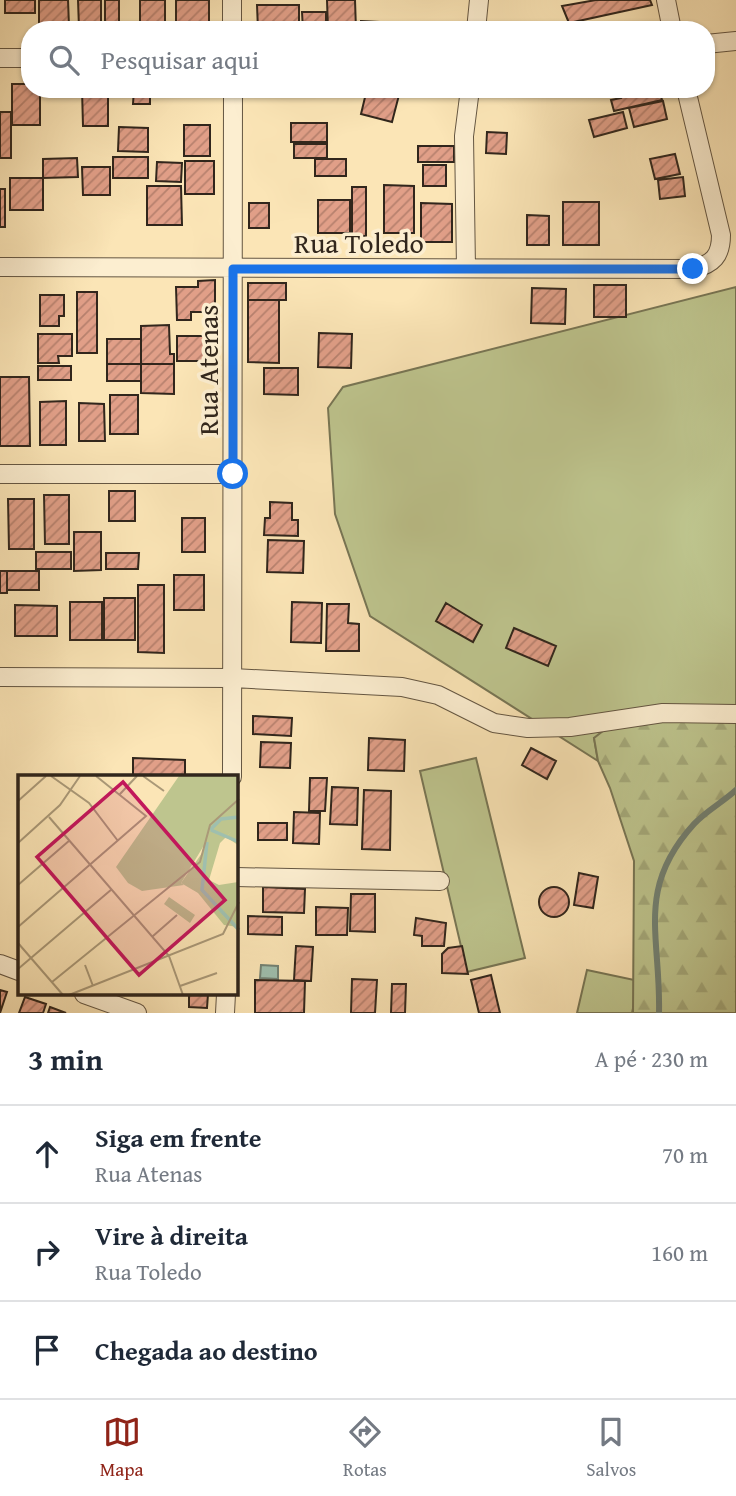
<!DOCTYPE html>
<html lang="pt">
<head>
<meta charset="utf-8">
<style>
	body { margin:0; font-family:"Gentium Book Plus",serif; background:#f2f2f3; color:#1f2937 }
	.stop { position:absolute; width:21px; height:21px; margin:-16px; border:5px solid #1a73e8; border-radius:50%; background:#fff }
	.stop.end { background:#1a73e8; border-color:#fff; box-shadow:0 2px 7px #0008 }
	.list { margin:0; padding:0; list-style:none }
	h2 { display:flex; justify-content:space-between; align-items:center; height:91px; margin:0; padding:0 28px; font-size:30px }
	h2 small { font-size:23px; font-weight:400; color:#747a83 }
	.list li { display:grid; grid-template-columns:46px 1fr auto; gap:21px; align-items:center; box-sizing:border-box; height:98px; padding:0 28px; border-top:2px solid #e0e1e3 }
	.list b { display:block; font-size:26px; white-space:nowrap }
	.list p { margin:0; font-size:23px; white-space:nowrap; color:#747a83 }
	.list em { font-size:23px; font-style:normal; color:#747a83 }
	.icon { flex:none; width:38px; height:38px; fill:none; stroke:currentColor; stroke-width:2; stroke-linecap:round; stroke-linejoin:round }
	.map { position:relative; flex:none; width:736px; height:1013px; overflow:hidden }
	.search { position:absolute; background:#fff; box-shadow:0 2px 5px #0004; left:21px; right:21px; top:21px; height:77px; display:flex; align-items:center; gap:18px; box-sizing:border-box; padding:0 24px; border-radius:28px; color:#747a83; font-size:26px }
	.sheet { height:385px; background:#fff }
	nav { display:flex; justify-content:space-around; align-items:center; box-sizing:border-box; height:98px; border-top:2px solid #e0e1e3; background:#fff; font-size:19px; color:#747a83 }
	nav a { display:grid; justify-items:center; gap:4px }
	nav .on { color:#8f2418 }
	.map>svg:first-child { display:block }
	.green { fill:#bec58e; stroke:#787655; stroke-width:2 }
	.forest { fill:url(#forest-firs); stroke:#787655; stroke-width:2 }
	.water { fill:#9fbfae; stroke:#738274; stroke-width:2 }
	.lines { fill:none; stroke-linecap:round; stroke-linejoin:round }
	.stream { stroke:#738274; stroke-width:6 }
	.building { fill:url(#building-hatch); stroke:#31261c; stroke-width:2 }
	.street-casing { stroke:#645642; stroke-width:20 }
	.street { stroke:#fceed0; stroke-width:18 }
	.route { stroke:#1a73e8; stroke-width:9 }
	.labels { text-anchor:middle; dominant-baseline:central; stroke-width:7; stroke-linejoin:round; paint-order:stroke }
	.street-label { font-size:28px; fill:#31261c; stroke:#fceed0 }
	.inset-river { fill:none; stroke:#9fbfae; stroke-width:3.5 }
	.inset-road { fill:none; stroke:#aa9978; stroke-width:2 }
	.view { fill:#c2185b; fill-opacity:0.15; stroke:#c2185b; stroke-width:3.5 }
	.inset-edge { fill:none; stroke:#31261c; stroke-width:3.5 }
</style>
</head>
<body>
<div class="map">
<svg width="736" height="1013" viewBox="0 0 736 1013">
	<defs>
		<pattern id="forest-firs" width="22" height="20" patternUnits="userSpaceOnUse" patternTransform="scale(1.75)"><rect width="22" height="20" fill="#bec58e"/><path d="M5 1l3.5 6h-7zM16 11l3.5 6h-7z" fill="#a4a97a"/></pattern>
		<pattern id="building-hatch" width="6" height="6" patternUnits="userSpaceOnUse" patternTransform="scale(1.75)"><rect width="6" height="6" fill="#e19f88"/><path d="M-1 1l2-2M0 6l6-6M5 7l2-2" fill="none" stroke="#b7816e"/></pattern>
	</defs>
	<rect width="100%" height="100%" fill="#fbe5b6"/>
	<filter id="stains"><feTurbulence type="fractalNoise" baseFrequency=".00286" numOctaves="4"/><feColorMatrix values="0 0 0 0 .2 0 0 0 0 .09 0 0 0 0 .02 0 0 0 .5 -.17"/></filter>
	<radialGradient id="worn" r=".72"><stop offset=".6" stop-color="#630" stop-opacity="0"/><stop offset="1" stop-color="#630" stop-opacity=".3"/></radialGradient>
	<!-- green -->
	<path class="green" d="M736,287V712L594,738L598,761L370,616L335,514L328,408L343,387Z
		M476,758L525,958L467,972L420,771Z
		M587,970L639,981L632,1013H577Z"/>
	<!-- forest -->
	<path class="forest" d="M736,712V1013H633L634,861L610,788L598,761L594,738L621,717Z"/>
	<!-- water -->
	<path class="water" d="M261,965L278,966V979L260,978Z"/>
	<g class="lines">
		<!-- stream -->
		<path class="stream" d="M659,1013C661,936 635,889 694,824C706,811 723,802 736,790"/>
	</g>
	<!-- building -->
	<path class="building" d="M5,0H35V13H5Z
		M39,0H68L69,26H39Z
		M78,0H101V28H79Z
		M105,0H119V30H105Z
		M140,0H165V30H140Z
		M176,0H209V25L176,24Z
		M327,0H355L356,30H328Z
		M596,0H650L652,5L569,23L562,6Z
		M257,5H299V30H258Z
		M302,12H326V30H303Z
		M361,21L417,24V30H361Z
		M12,84H30V89H40V125H12Z
		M82,89H108V126H83Z
		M134,89H150V104H133Z
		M367,89H380L399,95L392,122L361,114Z
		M627,89H659L662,100L614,111L611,100L621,98L619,91Z
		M663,101L667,119L634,127L629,108Z
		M0,112H11V158H0Z
		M623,112L627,128L594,137L589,120Z
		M291,123H327V142H291Z
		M184,125H210V156H184Z
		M119,127L148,128V152L118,151Z
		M487,132L507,133L506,154L486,153Z
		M294,144H327V158H294Z
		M418,146H454V162H418Z
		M675,154L680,174L655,179L650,159Z
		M113,157H148V178H113Z
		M77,158L78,177L43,178V159Z
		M315,159H346V176H315Z
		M185,161H214V194H185Z
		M157,162L182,163L181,182L156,181Z
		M423,165H446V186H423Z
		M82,167H110V195H83Z
		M683,177L685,196L660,199L658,180Z
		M10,178H43V210H10Z
		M384,185L414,186V233H384Z
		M147,186H181L182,225H147Z
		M352,187H366V236H352Z
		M0,189H5V227H0Z
		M318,200H350V233H318Z
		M563,202H599V245H563Z
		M249,203H269V228H249Z
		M421,203L452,204V242H421Z
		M527,215L549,216V245H527Z
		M215,280V312H191V320H177L176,287H198V281Z
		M248,283H286V300H248Z
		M594,285H626V317H594Z
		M532,288L566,289L565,324L531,323Z
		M77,292H97V353H77Z
		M40,295H64V316H59V326H40Z
		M248,300H279V363L248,362Z
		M169,325L170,354H174V364H141V326Z
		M319,333L352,334L351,368L318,367Z
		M38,334H72V356H58L59,363H38Z
		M177,336H213V361H177Z
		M107,339H141V364H107Z
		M107,364H141V381H107Z
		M141,364H174V394L141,393Z
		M38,366H71V380H38Z
		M264,368H298V395L264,394Z
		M0,377H29L30,446H0Z
		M110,395H138V434H110Z
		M66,401V445H40V402Z
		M79,403L104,404L105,441H79Z
		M109,491H135V521H109Z
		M44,495H69V544H45Z
		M8,499H34V549H9Z
		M270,502L292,503V520H298V536L264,535L265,518H270Z
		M182,518H205V552H182Z
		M74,532H101V570L74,571Z
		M268,540L304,541L303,573L267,572Z
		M36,552H71V569H36Z
		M106,553H139L138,569H106Z
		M0,571H7V593H0Z
		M7,571H39V590H7Z
		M174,575H204V610H174Z
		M138,585H164V653L138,652Z
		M104,598H135V640H104Z
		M70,602H102V640H70Z
		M292,602L322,603L321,643L291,642Z
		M446,603L482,625L473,642L436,621Z
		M327,604H349L348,623L359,624V651H326Z
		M15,605L57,606V636H15Z
		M514,628L556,646L548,666L506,648Z
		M253,716L292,718L291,736L253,734Z
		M369,738L405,740L404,771L368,770Z
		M261,742L291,743L290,768L260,767Z
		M531,748L556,761L547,779L522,765Z
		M133,758L185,760V777H133Z
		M310,778H327L325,811H309Z
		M332,787L358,788L357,825L330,824Z
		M364,790L391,791L390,850L362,849Z
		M294,812L320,813L319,844L293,843Z
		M258,823H287V840H258Z
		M579,873L598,877L593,908L574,905Z
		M539 902a15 15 0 1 1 30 0a15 15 0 1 1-30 0Z
		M263,887L305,889L304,913L263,912Z
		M351,894H375V932L350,931Z
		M316,907L348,908L347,935H316Z
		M248,916L282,917V935L248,934Z
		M416,918L446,923L444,946H422V936L414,935Z
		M296,946L313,947L311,981L294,980Z
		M462,946L468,974L442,973V954L448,948Z
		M491,975L500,1013H479L471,980Z
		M352,979L377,980L375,1013H351Z
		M255,980L305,981L304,1013H255Z
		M392,984H406L405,1013H391Z
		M0,990L7,992L0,1013Z
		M189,994H208L207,1008L189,1007Z
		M25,997L46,1004L43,1013H19Z
		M50,1007L66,1013H48Z"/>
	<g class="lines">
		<defs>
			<path id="street" d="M232,0V30
				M666,0L672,30
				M476,30L479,0
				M706,44L736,41
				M0,58H30
				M0,267L693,269C713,264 721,256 721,235L686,89
				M466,268L464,136L470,89
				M0,474H233
				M0,677L233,678L402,687L438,695L494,723L528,728L570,727L663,713L736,714
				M232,777L233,89
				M236,877L440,881
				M0,964L19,971
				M84,994L137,1013
				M225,1013L226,994"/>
		</defs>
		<!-- street casing -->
		<use href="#street" class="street-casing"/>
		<!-- street -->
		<use href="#street" class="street"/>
	</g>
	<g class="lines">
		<!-- route -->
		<path class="route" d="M233,474V269H693"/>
	</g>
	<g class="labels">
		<!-- street labels -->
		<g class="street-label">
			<text x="359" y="242">Rua Toledo</text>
			<text transform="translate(207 370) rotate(-90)">Rua Atenas</text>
		</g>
	</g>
	<!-- overview -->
	<g transform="translate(18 775)">
		<rect width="220" height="220" fill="#fbe5b6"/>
		<path d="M161,1H220V70L208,62L217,52L185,72L163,108L166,110L124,116L110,108L98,92ZM151,122L177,140L172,148L146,129Z" fill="#bec58e"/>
		<path d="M208,39L217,43V53L202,68L191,105L201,110L220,107V152L206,150L180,118L163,108L184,78L190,50Z" fill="#bec58e"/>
		<path class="inset-river" d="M192,55L203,44L221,42M193,55L221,67M189,67L184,115L221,155"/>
		<path class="inset-road" d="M33,1L71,28L100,66M125,1L146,16M102,19L119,1M0,26L28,1M31,42L151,181L165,220M0,68L42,30L62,1M0,110L52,65M0,152L128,41L78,1M135,161L159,140M0,168L45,220M67,190L75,211M0,194L94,114M34,207L182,87L192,50L221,24M162,211L199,198M51,220L205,159L221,127"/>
		<path class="view" d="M105,7L207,125L121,200L19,82Z"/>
		<rect width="220" height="220" class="inset-edge"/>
	</g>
	<rect width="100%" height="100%" filter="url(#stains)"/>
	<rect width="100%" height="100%" fill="url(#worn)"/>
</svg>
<div class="stop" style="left:233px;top:474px"></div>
<div class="stop end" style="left:693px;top:269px"></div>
<div class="search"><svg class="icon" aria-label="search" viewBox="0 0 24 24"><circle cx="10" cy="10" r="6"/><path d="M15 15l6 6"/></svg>Pesquisar aqui</div>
</div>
<section class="sheet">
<h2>3 min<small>A pé · 230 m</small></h2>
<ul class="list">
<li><svg class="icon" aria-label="ahead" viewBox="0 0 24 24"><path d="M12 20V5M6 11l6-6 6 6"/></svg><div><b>Siga em frente</b><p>Rua Atenas</p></div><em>70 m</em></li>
<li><svg class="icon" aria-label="right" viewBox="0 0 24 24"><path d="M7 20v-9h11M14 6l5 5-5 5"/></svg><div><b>Vire à direita</b><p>Rua Toledo</p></div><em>160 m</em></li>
<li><svg class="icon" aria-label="arrive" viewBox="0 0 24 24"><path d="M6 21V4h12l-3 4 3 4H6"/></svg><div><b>Chegada ao destino</b></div></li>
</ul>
</section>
<nav>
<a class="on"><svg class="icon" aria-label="map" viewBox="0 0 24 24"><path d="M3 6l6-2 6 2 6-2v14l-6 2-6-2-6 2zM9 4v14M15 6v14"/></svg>Mapa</a>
<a><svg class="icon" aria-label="directions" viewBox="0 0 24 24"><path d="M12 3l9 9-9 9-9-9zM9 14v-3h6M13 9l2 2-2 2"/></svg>Rotas</a>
<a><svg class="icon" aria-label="saved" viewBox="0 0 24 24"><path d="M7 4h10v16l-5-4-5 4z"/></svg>Salvos</a>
</nav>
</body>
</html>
